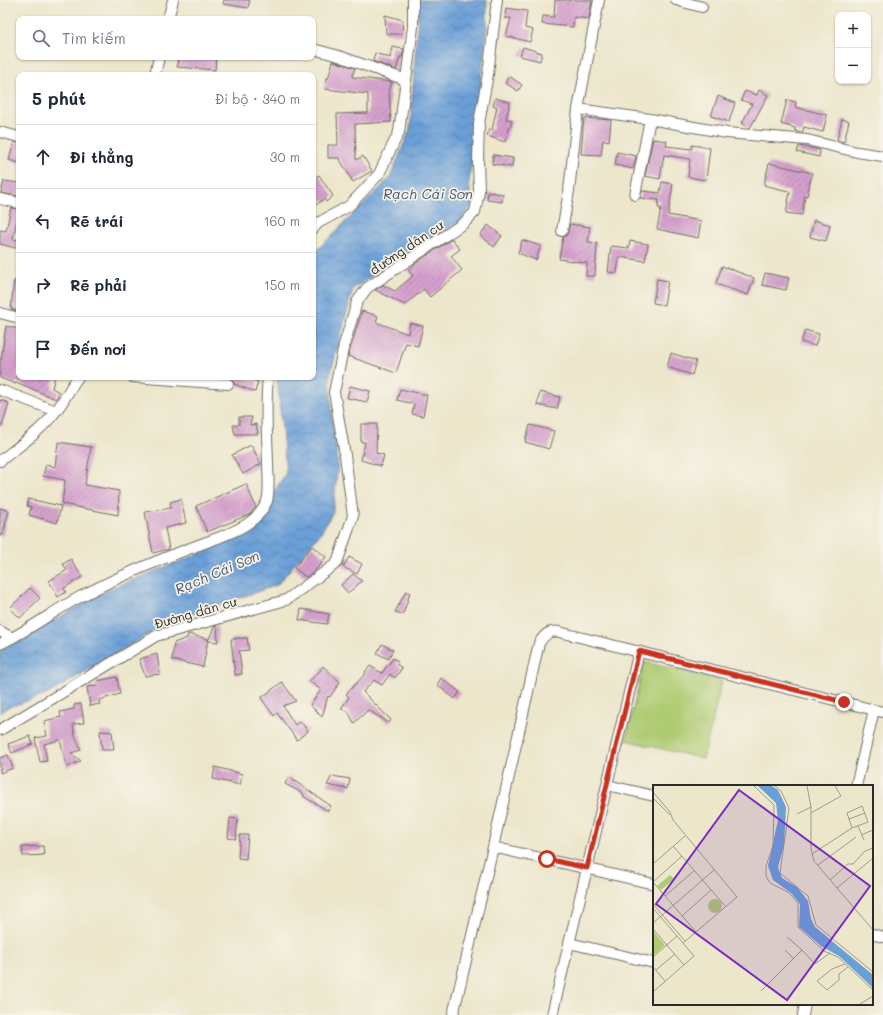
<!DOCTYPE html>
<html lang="vi">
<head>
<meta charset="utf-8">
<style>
	body { margin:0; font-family:Mali,sans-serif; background:#f2f2f3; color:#1f2937 }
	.controls { position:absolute; right:12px; top:12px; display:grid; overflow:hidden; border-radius:8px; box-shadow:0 1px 3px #0004 }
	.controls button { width:36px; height:36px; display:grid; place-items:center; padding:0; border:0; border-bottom:1px solid #e0e1e3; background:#fff; color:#1f2937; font:20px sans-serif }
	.stop { position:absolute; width:12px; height:12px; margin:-9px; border:3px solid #c8321e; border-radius:50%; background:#fff }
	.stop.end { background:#c8321e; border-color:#fff; box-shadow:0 1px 4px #0008 }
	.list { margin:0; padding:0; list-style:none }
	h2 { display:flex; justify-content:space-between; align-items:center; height:52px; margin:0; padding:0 16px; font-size:17px }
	h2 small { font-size:13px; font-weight:400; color:#747a83 }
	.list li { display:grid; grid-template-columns:26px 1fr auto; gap:12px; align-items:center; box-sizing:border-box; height:64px; padding:0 16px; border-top:1px solid #e0e1e3 }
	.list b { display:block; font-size:15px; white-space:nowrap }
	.list em { font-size:13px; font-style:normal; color:#747a83 }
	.icon { flex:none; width:22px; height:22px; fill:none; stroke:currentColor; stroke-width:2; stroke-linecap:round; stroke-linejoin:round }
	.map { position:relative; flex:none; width:883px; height:1015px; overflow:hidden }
	.search { position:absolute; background:#fff; box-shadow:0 1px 3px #0004; left:16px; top:16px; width:300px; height:44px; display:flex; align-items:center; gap:10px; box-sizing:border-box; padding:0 14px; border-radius:8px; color:#747a83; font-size:15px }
	.panel { position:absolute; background:#fff; box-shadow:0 1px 3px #0004; left:16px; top:72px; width:300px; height:308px; border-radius:8px }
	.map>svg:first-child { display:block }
	.green { fill:#afcc73; stroke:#6d7c4f }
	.water { fill:url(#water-waves); stroke:#4a6581 }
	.building { fill:url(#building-hatch) }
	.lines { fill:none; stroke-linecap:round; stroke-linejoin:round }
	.minor-casing { stroke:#6f6c63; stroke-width:12 }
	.minor { stroke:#fff; stroke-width:10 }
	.route { stroke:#c8321e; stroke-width:5 }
	.labels { text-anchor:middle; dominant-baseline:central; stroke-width:3.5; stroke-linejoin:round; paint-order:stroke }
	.street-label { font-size:13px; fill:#2b2b2b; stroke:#f7f3e8 }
	.water-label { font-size:14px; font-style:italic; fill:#445970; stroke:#f7f3e8 }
	.inset-road { fill:none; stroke:#9f9b8b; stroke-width:1 }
	.view { fill:#7b2cbf; fill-opacity:0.15; stroke:#7b2cbf; stroke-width:2 }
	.inset-edge { fill:none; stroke:#2b2b2b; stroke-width:2 }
</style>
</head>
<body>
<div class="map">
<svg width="883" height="1015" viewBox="0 0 883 1015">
	<defs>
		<pattern id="water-waves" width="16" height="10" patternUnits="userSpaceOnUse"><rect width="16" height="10" fill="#6a9fd7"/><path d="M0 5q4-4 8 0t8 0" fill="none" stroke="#5782af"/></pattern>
		<pattern id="building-hatch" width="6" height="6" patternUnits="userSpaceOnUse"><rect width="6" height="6" fill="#d6a0ce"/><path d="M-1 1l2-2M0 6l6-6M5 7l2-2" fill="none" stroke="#ae83a7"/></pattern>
	</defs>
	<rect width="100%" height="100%" fill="#f7f3e8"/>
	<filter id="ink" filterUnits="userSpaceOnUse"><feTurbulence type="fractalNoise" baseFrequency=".025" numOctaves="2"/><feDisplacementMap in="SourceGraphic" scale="8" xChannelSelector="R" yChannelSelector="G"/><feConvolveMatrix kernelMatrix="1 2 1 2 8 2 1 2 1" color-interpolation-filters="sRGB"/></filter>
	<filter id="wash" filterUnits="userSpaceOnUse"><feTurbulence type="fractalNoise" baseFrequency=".012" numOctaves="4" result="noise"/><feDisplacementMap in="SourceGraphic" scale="16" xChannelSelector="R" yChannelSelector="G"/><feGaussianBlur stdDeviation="0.9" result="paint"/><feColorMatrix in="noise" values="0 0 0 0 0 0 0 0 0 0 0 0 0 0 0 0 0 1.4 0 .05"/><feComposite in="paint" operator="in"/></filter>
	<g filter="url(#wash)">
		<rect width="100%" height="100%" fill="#ece6cb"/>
		<!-- green -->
		<path class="green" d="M644,662L722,681L703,759L626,740Z"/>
		<!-- water -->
		<path class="water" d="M419,0H487V28L469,183L472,205L461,221L425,243L408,251L353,289L330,376L332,418L338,463L333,512L320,534L277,585L169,622L46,695L6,708L0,713V650L112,588L246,535L286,473L277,377H313V254L390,178L410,129Z"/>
		<g id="blocks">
			<!-- building -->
			<path class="building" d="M224,0H250L248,8L223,4Z
				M555,0H592L589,19L574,17L573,27L542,24L543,16L554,17Z
				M506,8L527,11L525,28L533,30L530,42L506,36L511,18H505Z
				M385,15L403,20L402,34H386Z
				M392,47L404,49L402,57H400L396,70L373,61L375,53L390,58Z
				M523,47L542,53L540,61L520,56Z
				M178,57H216L215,70L177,67Z
				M333,61L355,68L352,77L392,82L389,91L391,122L355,124L356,160L363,156L372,171L353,182L339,158H328V145H338L337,114L368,113V94L325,89L326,78L328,79Z
				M509,76L522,85L518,91L505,83Z
				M759,90L768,95L750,128L742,123L752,104L741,100L745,91L757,95Z
				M718,96L735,103L729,122L711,116Z
				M495,98L510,102L506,119L512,120L505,142L487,136L489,129L492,130L497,107L493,106Z
				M787,100L796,102L795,107L827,115L823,132L804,127L802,133L795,131V128L781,124Z
				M584,118L611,120L609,141L603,140L601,155L581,154Z
				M842,119L849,121L844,142L837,140Z
				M653,139L667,141L666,146L692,149V145L710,148L706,180L688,177L690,159L664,155L660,179L645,176Z
				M14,142L19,143V163L9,160Z
				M799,146L820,150L819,157L797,152Z
				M617,152L636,156L633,169L615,165Z
				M493,155L513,158L512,167L492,164Z
				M769,163L812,173L807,196L805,195L802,215L786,213L790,192L788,191L764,185Z
				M319,175L333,196L326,202L324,199L313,207V179Z
				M4,181L19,183V196L1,193Z
				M662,182L673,184L668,215L701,221L698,238L657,229L661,208H658L659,200L640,198L642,191L660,193Z
				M488,192L503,194L502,202L487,200Z
				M11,208L19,209L13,239L19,240V249L0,244V230L6,231Z
				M814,220L830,225L826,241L810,237Z
				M570,224L590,227L588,242L597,243L595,276H586L587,263L559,259L563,237L567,235Z
				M488,225L502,236L494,247L480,235Z
				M452,239L460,249L451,256L462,270L430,297L424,289L405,305L375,290L383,285L395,291L413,276L408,270L420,260Z
				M522,240L541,246L536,260L518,253Z
				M630,241L648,244L645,261L619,257L617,273L608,272L611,246L629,248Z
				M722,266L754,278L748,295L716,284Z
				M765,273L789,278L786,290L762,285Z
				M657,279L668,281L664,305L653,303Z
				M14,281H19L18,311L11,309Z
				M362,311L378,316L376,322L408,334L410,323L423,326L418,346L406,343L396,373L348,356Z
				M6,326L19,329V366L17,377H55L52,388L59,392L56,399L16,382V384L0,378V359L1,360Z
				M805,330L819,334L815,346L801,342Z
				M671,353L696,361L692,375L667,367Z
				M221,377H244L258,382L255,392L234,384L231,378Z
				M350,386L370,391L367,402L347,398Z
				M400,389L427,395L423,416L412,414L414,404L397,400Z
				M540,392L560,397L557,409L537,405Z
				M0,400L9,403L2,426H0Z
				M239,417H252L250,425L256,424L258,434H235L233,425H239Z
				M361,424H377L376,453L384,455L381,466L361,460L365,442H361Z
				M530,425L554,431L549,449L525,442Z
				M58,442L91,447L85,485L119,491L118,515L62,504L65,480L43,476L46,464L55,467Z
				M251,445L261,464L243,474L232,455Z
				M246,484L256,507L253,510L250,514L207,532L196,506Z
				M28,499L61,506L57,523L29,515L31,507L27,506Z
				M181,499L186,523L165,528L169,549L153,553L145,512L171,508L170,502Z
				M0,508L9,511L2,536H0Z
				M312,546L326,557L314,572L306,577L294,568Z
				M349,557L362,564L357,574L343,567Z
				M71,559L82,577L64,588L66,592L58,597L49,581L67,570L63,564Z
				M353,574L362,581L348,593L341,585Z
				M30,588L40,598L20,618L10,608Z
				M406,591L410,593L403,614L395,612Z
				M301,609L329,614L327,624L299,620Z
				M217,626L218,642L208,641L214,627Z
				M188,634L208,639L203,667L172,660L174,643L187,638Z
				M244,638H247L249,650L239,651L242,674L235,675L231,639Z
				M382,644L393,650L388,659L377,653Z
				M157,654L160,674L145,676L139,659Z
				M393,658L398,661L396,664L402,668L395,678L390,674L382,685L374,680L363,692L391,720L389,723L368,710L354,723L348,711L341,709L349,697L346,694L366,673L365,672L370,666L382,673Z
				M323,666L340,682L330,697L328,696L322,717L310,705L321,690L309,681L318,673Z
				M117,677L120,694L99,700L100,704L90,706L87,687L98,686L97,681Z
				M441,678L460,692L455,699L437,685Z
				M282,682L296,701L283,706L295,725L300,721L308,731L297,740L277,713L274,716L261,698Z
				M81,704L84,723L73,724L75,736L81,750L71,753L81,761L67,767L60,740L44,744L47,761L40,762L35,738L47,736L44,721L61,717L60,712L74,709V705Z
				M100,731L112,732L114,750H102Z
				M30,736L33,744L12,753L8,744Z
				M8,755L13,768L0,773V758Z
				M215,767L242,774L240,785L213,779Z
				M332,776L350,779L348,789L327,785Z
				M289,777L331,806L328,811L303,796L304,794L285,784Z
				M230,818L238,819L236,839L228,838Z
				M240,835H248L246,859L238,858Z
				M43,846L44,855L23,856L22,847Z"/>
		</g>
	</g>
	<g filter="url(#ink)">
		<use href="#blocks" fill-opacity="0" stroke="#6f6c63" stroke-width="1"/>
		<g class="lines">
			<defs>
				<path id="minor" d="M599,0L578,109L650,119L727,133L807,140L857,152L883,156
					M676,0L702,7
					M168,19L173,0
					M313,49L339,56L406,80
					M155,75L159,57
					M0,132L19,137
					M635,195L650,119
					M0,199L19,203
					M313,229L318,223L349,206L379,174L399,132L413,27V0
					M562,231L569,191L578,109
					M0,313L19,318
					M133,377L228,384
					M0,390L56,411
					M0,461C19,446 41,431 56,411C64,401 70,388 78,377
					M0,631L12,638
					M0,644C28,631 52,612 78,598C122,574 168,556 215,539C234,532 259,522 267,501C270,493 268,471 268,462C267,433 265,405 268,377
					M0,730L156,636L286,600L337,563L353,516L345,455L334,392L344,345L357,302L367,288L464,223L475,212L479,191L478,162L479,123L488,74L497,0
					M607,785L654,796
					M856,786L874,710
					M493,847L654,884
					M872,934L883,937
					M569,943L654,963
					M453,1015L493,847L539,643C545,635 548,630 559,632L883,712
					M552,1015L639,651
					M803,1015L805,1004"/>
			</defs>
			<!-- minor casing -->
			<use href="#minor" class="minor-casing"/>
			<!-- minor -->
			<use href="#minor" class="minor"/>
		</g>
	</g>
	<g class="lines" filter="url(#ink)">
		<!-- route -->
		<path class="route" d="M547,859L587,868L639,651L844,702"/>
	</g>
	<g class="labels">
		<!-- street labels -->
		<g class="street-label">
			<text transform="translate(406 247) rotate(-34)">đường dân cư</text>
			<text transform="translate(195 612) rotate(-16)">Đường dân cư</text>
		</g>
		<!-- water labels -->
		<g class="water-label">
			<text x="428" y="193">Rạch Cái Sơn</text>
			<text transform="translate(217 572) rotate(-23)">Rạch Cái Sơn</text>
		</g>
	</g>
	<!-- overview -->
	<g transform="translate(653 785)">
		<rect width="220" height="220" fill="#ece6cb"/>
		<path d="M17,90L21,94L8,105L4,101ZM55 121a7 7 0 1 1 14 0a7 7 0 1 1-14 0ZM0,146L12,160L0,171Z" fill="#afcc73"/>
		<path d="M105,1H119L125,5L133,22L131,60L125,82L129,93L144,102L155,116L158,134L162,142L220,190V203L186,171L168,161L146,142L147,119L138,108L120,95L115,81L125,35L123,18Z" fill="#6a9fd7"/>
		<path class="inset-road" d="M101,1L121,20L120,61L113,81V91L117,98L135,107L145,118V142L171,166L185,172L220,205M122,1L128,6L136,23L127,88L155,111L163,140L220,187M154,1L158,22V64L161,76L220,145M0,7L17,27L20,35L84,112L30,158M0,13L17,30M209,21L215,37L199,43L194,28ZM158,28L188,11L182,1M144,29L158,22M196,34L212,28M205,41L211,55M208,50L220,45M20,61L73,122M159,69L199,43M0,79L32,51M165,80L203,52M177,95L195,79H200L212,66L220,63M0,97L43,147M0,97L29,71M184,103L220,73M12,111L41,86M0,119L32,156M0,123L41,171L0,207M29,131L58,105M0,138L61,85M0,144L31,180M134,152L149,165M132,165L141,174M0,172L24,151M192,179L179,184L164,196L174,205L186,195V189L195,182M0,182L12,196M3,185L22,169M108,206L149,165L162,179L177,168M207,219L220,211"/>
		<path class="view" d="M86,5L217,101L134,215L3,119Z"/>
		<rect width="220" height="220" class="inset-edge"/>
	</g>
</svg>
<div class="controls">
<button>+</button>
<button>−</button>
</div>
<div class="stop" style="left:547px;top:859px"></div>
<div class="stop end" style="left:844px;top:702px"></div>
<div class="search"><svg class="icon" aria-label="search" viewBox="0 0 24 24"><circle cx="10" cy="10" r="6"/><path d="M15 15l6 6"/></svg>Tìm kiếm</div>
<section class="panel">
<h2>5 phút<small>Đi bộ · 340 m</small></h2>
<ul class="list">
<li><svg class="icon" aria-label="ahead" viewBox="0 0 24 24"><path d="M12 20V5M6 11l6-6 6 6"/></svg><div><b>Đi thẳng</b></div><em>30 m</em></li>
<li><svg class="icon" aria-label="left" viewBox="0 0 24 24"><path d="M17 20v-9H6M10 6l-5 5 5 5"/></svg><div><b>Rẽ trái</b></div><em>160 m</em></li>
<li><svg class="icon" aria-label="right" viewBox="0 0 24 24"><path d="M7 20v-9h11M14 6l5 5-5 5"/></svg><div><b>Rẽ phải</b></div><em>150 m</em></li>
<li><svg class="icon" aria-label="arrive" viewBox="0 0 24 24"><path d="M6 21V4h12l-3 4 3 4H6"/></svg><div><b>Đến nơi</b></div></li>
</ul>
</section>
</div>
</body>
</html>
